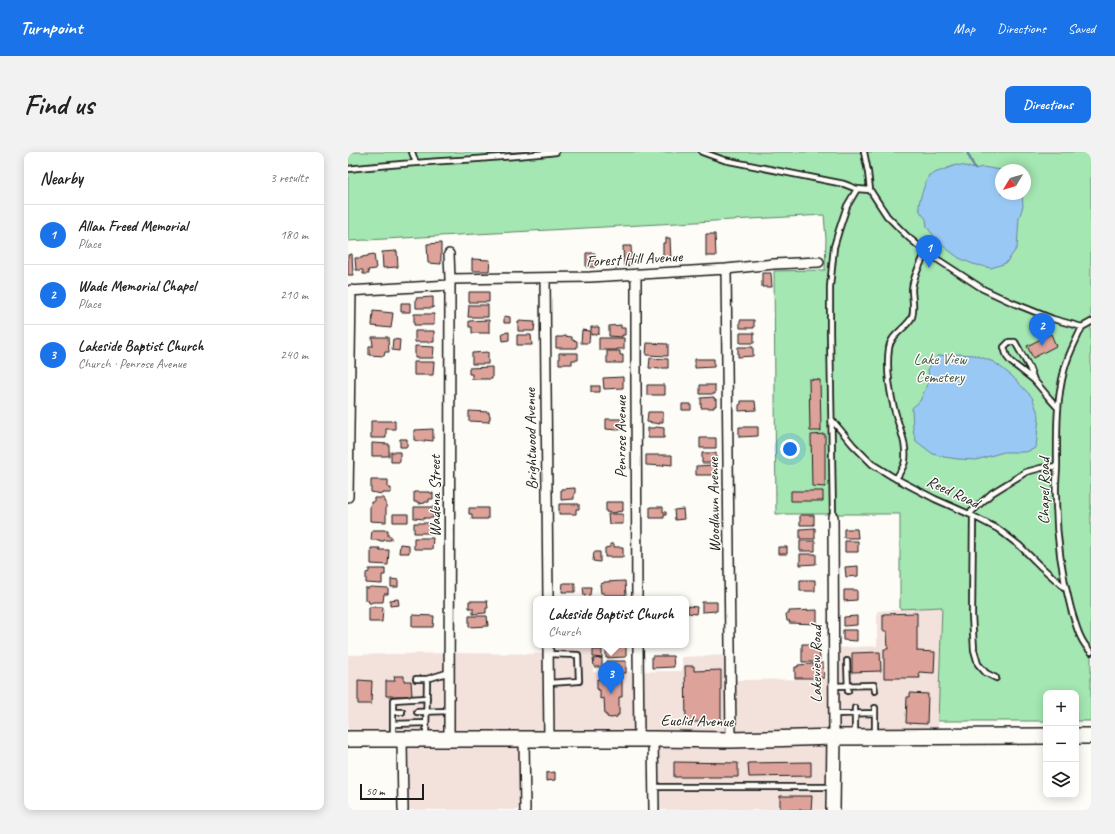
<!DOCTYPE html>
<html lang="en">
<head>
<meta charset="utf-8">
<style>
	body { margin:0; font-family:Caveat,sans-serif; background:#f2f2f2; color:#222 }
	.controls { position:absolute; right:12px; bottom:12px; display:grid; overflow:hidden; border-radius:8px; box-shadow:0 2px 10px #0003 }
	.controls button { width:36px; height:36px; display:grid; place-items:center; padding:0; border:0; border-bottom:1px solid #e0e0e0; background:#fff; color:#222; font:20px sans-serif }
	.compass { position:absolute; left:647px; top:12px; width:36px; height:36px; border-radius:50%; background:#fff; box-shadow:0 2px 10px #0003; rotate:232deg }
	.scale { position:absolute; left:12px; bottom:10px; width:64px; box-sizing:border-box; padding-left:4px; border:2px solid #1c1c1c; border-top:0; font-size:11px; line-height:14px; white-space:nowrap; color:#1c1c1c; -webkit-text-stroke:3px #fdfcf7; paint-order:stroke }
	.you { position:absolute; left:442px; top:297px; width:14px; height:14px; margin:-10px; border:3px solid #fff; border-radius:50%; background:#1a73e8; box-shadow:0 0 0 6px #1a73e833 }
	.badge { display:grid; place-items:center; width:26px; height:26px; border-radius:50%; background:#1a73e8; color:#fff; font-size:13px; font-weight:700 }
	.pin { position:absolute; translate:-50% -33px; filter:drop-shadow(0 1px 2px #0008) }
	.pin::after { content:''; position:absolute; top:21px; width:14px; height:12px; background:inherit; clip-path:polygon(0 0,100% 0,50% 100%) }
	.popup { position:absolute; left:185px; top:444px; width:156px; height:52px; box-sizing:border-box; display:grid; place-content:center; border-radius:8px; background:#fff; filter:drop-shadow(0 1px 3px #0005); font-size:13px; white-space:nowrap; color:#767676 }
	.popup b { font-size:15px; color:#222 }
	.popup::after { content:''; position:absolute; left:50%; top:100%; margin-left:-8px; border:8px solid transparent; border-top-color:#fff }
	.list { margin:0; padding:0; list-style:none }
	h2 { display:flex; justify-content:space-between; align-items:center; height:52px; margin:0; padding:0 16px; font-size:17px }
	h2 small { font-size:13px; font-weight:400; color:#767676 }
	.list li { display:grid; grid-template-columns:26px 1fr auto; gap:12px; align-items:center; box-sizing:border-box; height:60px; padding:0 16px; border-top:1px solid #e0e0e0 }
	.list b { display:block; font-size:15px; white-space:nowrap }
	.list p { margin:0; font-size:13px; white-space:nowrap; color:#767676 }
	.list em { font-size:13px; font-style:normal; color:#767676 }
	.icon { flex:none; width:22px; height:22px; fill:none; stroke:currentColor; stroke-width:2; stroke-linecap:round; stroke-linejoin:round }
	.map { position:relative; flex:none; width:743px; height:658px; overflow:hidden; border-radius:8px }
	header { display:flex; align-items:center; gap:24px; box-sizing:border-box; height:56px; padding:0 20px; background:#1a73e8; color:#fff }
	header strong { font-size:19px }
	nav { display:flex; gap:22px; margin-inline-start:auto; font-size:14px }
	.intro { display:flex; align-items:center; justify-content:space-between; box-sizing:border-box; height:96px; padding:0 24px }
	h1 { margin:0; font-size:28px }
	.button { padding:10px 18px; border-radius:8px; background:#1a73e8; color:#fff; font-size:14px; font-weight:700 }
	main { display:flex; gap:24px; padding:0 24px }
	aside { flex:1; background:#fff; border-radius:8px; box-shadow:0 2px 10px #0003 }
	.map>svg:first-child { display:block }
	.built { fill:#f3e1db }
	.green { fill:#a4e7b2; stroke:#608267; fill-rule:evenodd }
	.water { fill:#9ac8f5; stroke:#68839e }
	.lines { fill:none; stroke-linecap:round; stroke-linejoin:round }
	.stream { stroke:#68839e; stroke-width:2.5 }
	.building { fill:#dda39a; stroke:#1c1c1c }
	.lane-casing { stroke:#1c1c1c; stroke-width:8 }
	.street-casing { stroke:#1c1c1c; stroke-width:12 }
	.secondary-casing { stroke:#1c1c1c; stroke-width:16 }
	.primary-casing { stroke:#1c1c1c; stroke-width:18 }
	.lane { stroke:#fdfcf7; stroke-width:4.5 }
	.street { stroke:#fdfcf7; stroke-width:9 }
	.secondary { stroke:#fdfcf7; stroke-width:13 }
	.primary { stroke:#fdfcf7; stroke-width:15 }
	.labels { text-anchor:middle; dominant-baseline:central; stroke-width:3; stroke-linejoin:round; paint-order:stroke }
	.street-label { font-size:16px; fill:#1c1c1c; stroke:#fdfcf7 }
	.park-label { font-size:16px; fill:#455949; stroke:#fdfcf7 }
</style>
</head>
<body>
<header>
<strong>Turnpoint</strong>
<nav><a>Map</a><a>Directions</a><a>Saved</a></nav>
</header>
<div class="intro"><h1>Find us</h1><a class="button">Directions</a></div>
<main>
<aside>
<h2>Nearby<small>3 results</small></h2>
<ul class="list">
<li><span class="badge">1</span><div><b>Allan Freed Memorial</b><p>Place</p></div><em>180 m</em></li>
<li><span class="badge">2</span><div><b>Wade Memorial Chapel</b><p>Place</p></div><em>210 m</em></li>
<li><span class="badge">3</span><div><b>Lakeside Baptist Church</b><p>Church · Penrose Avenue</p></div><em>240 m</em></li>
</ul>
</aside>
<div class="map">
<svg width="743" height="658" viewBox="0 0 743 658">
	<rect width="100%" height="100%" fill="#fdfcf7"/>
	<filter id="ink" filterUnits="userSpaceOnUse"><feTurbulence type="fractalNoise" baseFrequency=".025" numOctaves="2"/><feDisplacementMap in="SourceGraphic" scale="8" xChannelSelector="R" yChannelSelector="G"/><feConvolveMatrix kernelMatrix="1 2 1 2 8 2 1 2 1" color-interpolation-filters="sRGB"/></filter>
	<g filter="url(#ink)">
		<!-- built -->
		<path class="built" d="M594,455L590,585H486L485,658H306L305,587H177V658H55L54,587H0V503L102,501L200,502V493H244L245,520L334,519V505L382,503L383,528L485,527V496L529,494V459Z"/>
		<!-- green -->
		<path class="green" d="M0,0H743V569H728V541H698V569H590L594,455L552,457V362H428L426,119L477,118L478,87L476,63L0,89ZM653,18H677V42H653Z"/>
		<!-- water -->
		<path class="water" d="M608,13L617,14L627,17L634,15L653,18V42H674L675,54L671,66L669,96L658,111L643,116L625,112L611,106L591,91L579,75L578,67C575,64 572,60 571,56C570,49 578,30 581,23Z
			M608,202L627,203L646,210L664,224L684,245L691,264L688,296L678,300H656L628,308L610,307L596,305L585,302L568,289L565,278L564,256L572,249L581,228L580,217L589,204Z"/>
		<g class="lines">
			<!-- stream -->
			<path class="stream" d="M619,0L627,17"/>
		</g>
		<!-- building -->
		<path class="building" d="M358,82H367L368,104H358Z
			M318,86H322L323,108H315V91H318Z
			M93,91V112L80,111L79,92Z
			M275,94H283L284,113L276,114Z
			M49,99L50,115L35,116L34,100Z
			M238,101H247V115H238Z
			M4,102L5,123H0V103Z
			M26,102L28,117L20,118L21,122H15V118H8L7,106H14V105L20,104V103Z
			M124,107L142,108L141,119H124Z
			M414,121H423L424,135H414Z
			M121,140H141V150H121Z
			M85,145V156H68V146Z
			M53,151H62V160H53Z
			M121,153H140V165H120Z
			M25,159L45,161L43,176L24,174Z
			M66,162H86V173H66Z
			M156,164L162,165V171H156Z
			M141,168V181H124V175H121V169Z
			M392,168H406V176H392Z
			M170,169L187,170L186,179H170Z
			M273,173V176H277V183H274V185L261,184V174Z
			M243,175H251V182L243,183Z
			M234,178L242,179L241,191H233Z
			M67,179H86V190H67Z
			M161,180V188L155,189L154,181Z
			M392,181H406V191H392Z
			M703,182L708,194L685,206L679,194Z
			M169,183H183L184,193H169Z
			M216,184L224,185V188L229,189V196H208V185H215Z
			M24,185H40L41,200H37L36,204L21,203V194H25Z
			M251,186H276V197H269V198H251Z
			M45,187L52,188L51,199L44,198Z
			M299,191L320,192V204L298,203Z
			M67,194L86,195L85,206H67Z
			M390,195H405V204L390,205Z
			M259,199H272V203H275V211H259Z
			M140,200V212H124V201Z
			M211,201H230V208H224V212H211Z
			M302,206L320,207V216H313V217L301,216Z
			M347,207H366V215L347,216Z
			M66,210H86L85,223H66Z
			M144,215V227H124V222H121V216Z
			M275,225V236L256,237L255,226Z
			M461,227L472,228L473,279H462Z
			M299,233H317V243H299Z
			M352,233H367V242H352Z
			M243,234H252V240H243Z
			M366,245V247H368V254H366V256H353V246Z
			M393,249H407L408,258L391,259V253L393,252Z
			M334,252H343V258H334Z
			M121,259L141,260V263H142V267H141V270L121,269Z
			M300,260H315V270H312V272L299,270Z
			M258,267H276V277L269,278L258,277Z
			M23,269H47V277H38V286H23Z
			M308,275L316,276V286H300V276H307Z
			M391,275H410V284L391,285Z
			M85,277V289L76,288V290L66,288V278Z
			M477,282V335L464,334L463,283Z
			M352,286H368V296H352Z
			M52,287H59V295H52Z
			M24,291L41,292V304H24Z
			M43,300H52V310H43Z
			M354,301H368V311H354Z
			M298,303H324V313L315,312L316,314L298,313Z
			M368,313L369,323H348V314Z
			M23,328H40V336H43V341H34V342L23,340Z
			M227,336V342H226V347L213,348V337Z
			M443,339H475V349H443Z
			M66,340H82V341H85V347H81V350H77V351L71,352V350H66Z
			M26,346H36V350H38V370L22,369V353L23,352V350H26Z
			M258,350H275V359L268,360V361L258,360Z
			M211,352H231V357H228V362H211Z
			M66,355H85V366H76V367L66,366Z
			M302,355H315V360H318V363H316V366H302Z
			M121,356H140V367H124V362H121Z
			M335,357L336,367L327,368L326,358Z
			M45,362H60V370H45Z
			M260,362H275V372H261Z
			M452,363H466V373H452Z
			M66,371H85V381H66Z
			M467,376V387H452V377Z
			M496,377H509L510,386H496Z
			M24,378H40V384H43V388H36V389H32V388H23Z
			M66,386H85L84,397H66Z
			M452,389H467V399H452Z
			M497,389H510V400H497Z
			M52,392L61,393V401H51Z
			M262,392H266V395H275V405H257V396L262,395Z
			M430,395H439V402H430Z
			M23,396H32L31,398H41L40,413L23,412Z
			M246,400H252V410L245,409Z
			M452,402H468V412L452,413Z
			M510,414V424L498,425L497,415Z
			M21,417H37V423H34V432L18,431V421L21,420Z
			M43,427L50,428V435H43Z
			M452,428H467V439H452Z
			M277,429L278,443H256V441H253L252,432L256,431V430Z
			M215,431H227V440H214Z
			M22,435L40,436V442H36L35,450H25L23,451H21L20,448H17V436H21Z
			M235,435H243L242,443L236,444Z
			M496,438H509V448L496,449Z
			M50,447L51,453L42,454V448Z
			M121,449H139L140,456H138V461L125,462V456H121Z
			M354,450H369V459L354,460Z
			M340,454L349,455L348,462L340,461Z
			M21,455H35L34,470H21Z
			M469,458V472L441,471L442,469H439L438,462H441V459Z
			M569,461V499L587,500L586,521L571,520L572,526H536V497H540L539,479H535V462Z
			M64,463L86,464L85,475H64Z
			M121,464H139L140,474L121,475Z
			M509,464V473L496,474V465Z
			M495,478H509V489L495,488Z
			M454,492H468V493H471L472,508H468V510H454Z
			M258,493H278V505L258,506Z
			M245,498H254V506L245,505Z
			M532,500L533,519L504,520V501Z
			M304,504H325L326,515L304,516Z
			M254,506V515H246L245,507Z
			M259,509H278V521H259Z
			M475,511L476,526H447V515H450V513Z
			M337,514H346V519L373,518V569L371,570H338Z
			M263,522H274V545H271V563H269V565L263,566L259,565V563H257L256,546L252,547V538H249V527H254V525H263Z
			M46,524H56V529H63L64,544H38V529H47Z
			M10,528L24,529L23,552H10Z
			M562,541L580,542L579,572L558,571L559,545H562Z
			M326,610L390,611V625H326Z
			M463,610V624L401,625L400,611Z
			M207,620V628L198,629V621Z
			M432,644H464L463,658H432Z"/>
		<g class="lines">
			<defs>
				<path id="lane" d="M64,0L68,11
					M354,0L376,8L496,32L509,37
					M516,0L520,20L522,38L539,64L560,85L578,100L635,137L665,151L705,167L734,175L743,170
					M0,17C69,9 139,8 208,0
					M734,175C728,189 719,204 716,219C708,250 709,281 709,313C709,323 707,333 708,343C708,381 713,420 723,457C728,473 731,488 743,500
					M686,228L663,210L659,205L656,195L661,190H667L681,215L686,228L702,247L710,256
					M484,268L505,293L524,312L545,325L587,347L621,362L650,377L672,394L691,413L717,436
					M548,327C551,321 557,314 557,308C559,292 552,278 548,263C542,244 538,217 541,196C543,182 558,177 564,165C567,156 564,146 564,137C565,124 573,111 578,100
					M621,362L644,341L678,320L693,316L709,314
					M625,364L624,463L626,498L630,512L638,521L648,526
					M485,365L482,179V135L486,95L491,78L499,54L509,37L522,38
					M200,502L230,503L231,529L201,531
					M499,509L500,539
					M68,527H79
					M485,534L526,533L527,539
					M45,560H54
					M69,560L102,559
					M527,561V583
					M485,562L527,561V556
					M45,572L78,571
					M507,584V556
					M78,585L79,527L102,520
					M45,586V548L79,546
					M305,635H484"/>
				<path id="street" d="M101,102L102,127L101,587
					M378,117L383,588
					M288,122V232L289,447
					M197,126L200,447
					M102,127L242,125L378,117L426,112L471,110
					M0,139L102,133
					M0,345L3,138
					M485,365L486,585
					M200,493L201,587
					M290,493L291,587
					M54,587L55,658
					M176,587L177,658
					M305,587L306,658"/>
				<path id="secondary" d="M485,658L486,585"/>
				<path id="primary" d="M728,584H743
					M0,587H305L383,588L486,585L698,584"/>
			</defs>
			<!-- lane casing -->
			<use href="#lane" class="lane-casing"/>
			<!-- street casing -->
			<use href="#street" class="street-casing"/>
			<!-- secondary casing -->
			<use href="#secondary" class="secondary-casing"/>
			<!-- primary casing -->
			<use href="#primary" class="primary-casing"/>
			<!-- lane -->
			<use href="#lane" class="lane"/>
			<!-- street -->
			<use href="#street" class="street"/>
			<!-- secondary -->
			<use href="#secondary" class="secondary"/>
			<!-- primary -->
			<use href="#primary" class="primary"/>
		</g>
	</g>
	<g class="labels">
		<!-- street labels -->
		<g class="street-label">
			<text transform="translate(286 107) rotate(-3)">Forest Hill Avenue</text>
			<text transform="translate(273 285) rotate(-90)">Penrose Avenue</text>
			<text transform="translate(183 287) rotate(-91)">Brightwood Avenue</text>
			<text transform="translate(696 339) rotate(-90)">Chapel Road</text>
			<text transform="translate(605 340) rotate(25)">Reed Road</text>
			<text transform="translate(87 344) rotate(-90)">Wadena Street</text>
			<text transform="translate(366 353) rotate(-91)">Woodlawn Avenue</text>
			<text transform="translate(468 512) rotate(-90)">Lakeview Road</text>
			<text transform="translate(349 569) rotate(1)">Euclid Avenue</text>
		</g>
		<!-- park labels -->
		<g class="park-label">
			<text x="592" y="207">Lake View<tspan x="592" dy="18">Cemetery</tspan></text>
		</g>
	</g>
</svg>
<div class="controls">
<button>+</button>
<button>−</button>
<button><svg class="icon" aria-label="layers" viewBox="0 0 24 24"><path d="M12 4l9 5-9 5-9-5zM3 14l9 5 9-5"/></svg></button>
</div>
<svg class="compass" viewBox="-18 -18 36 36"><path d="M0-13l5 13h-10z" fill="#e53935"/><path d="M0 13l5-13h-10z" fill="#767676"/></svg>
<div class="scale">50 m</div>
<div class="you"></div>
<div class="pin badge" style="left:581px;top:116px">1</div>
<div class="pin badge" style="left:694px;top:194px">2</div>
<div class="pin badge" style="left:263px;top:542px">3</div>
<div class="popup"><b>Lakeside Baptist Church</b>Church</div>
</div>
</main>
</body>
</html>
